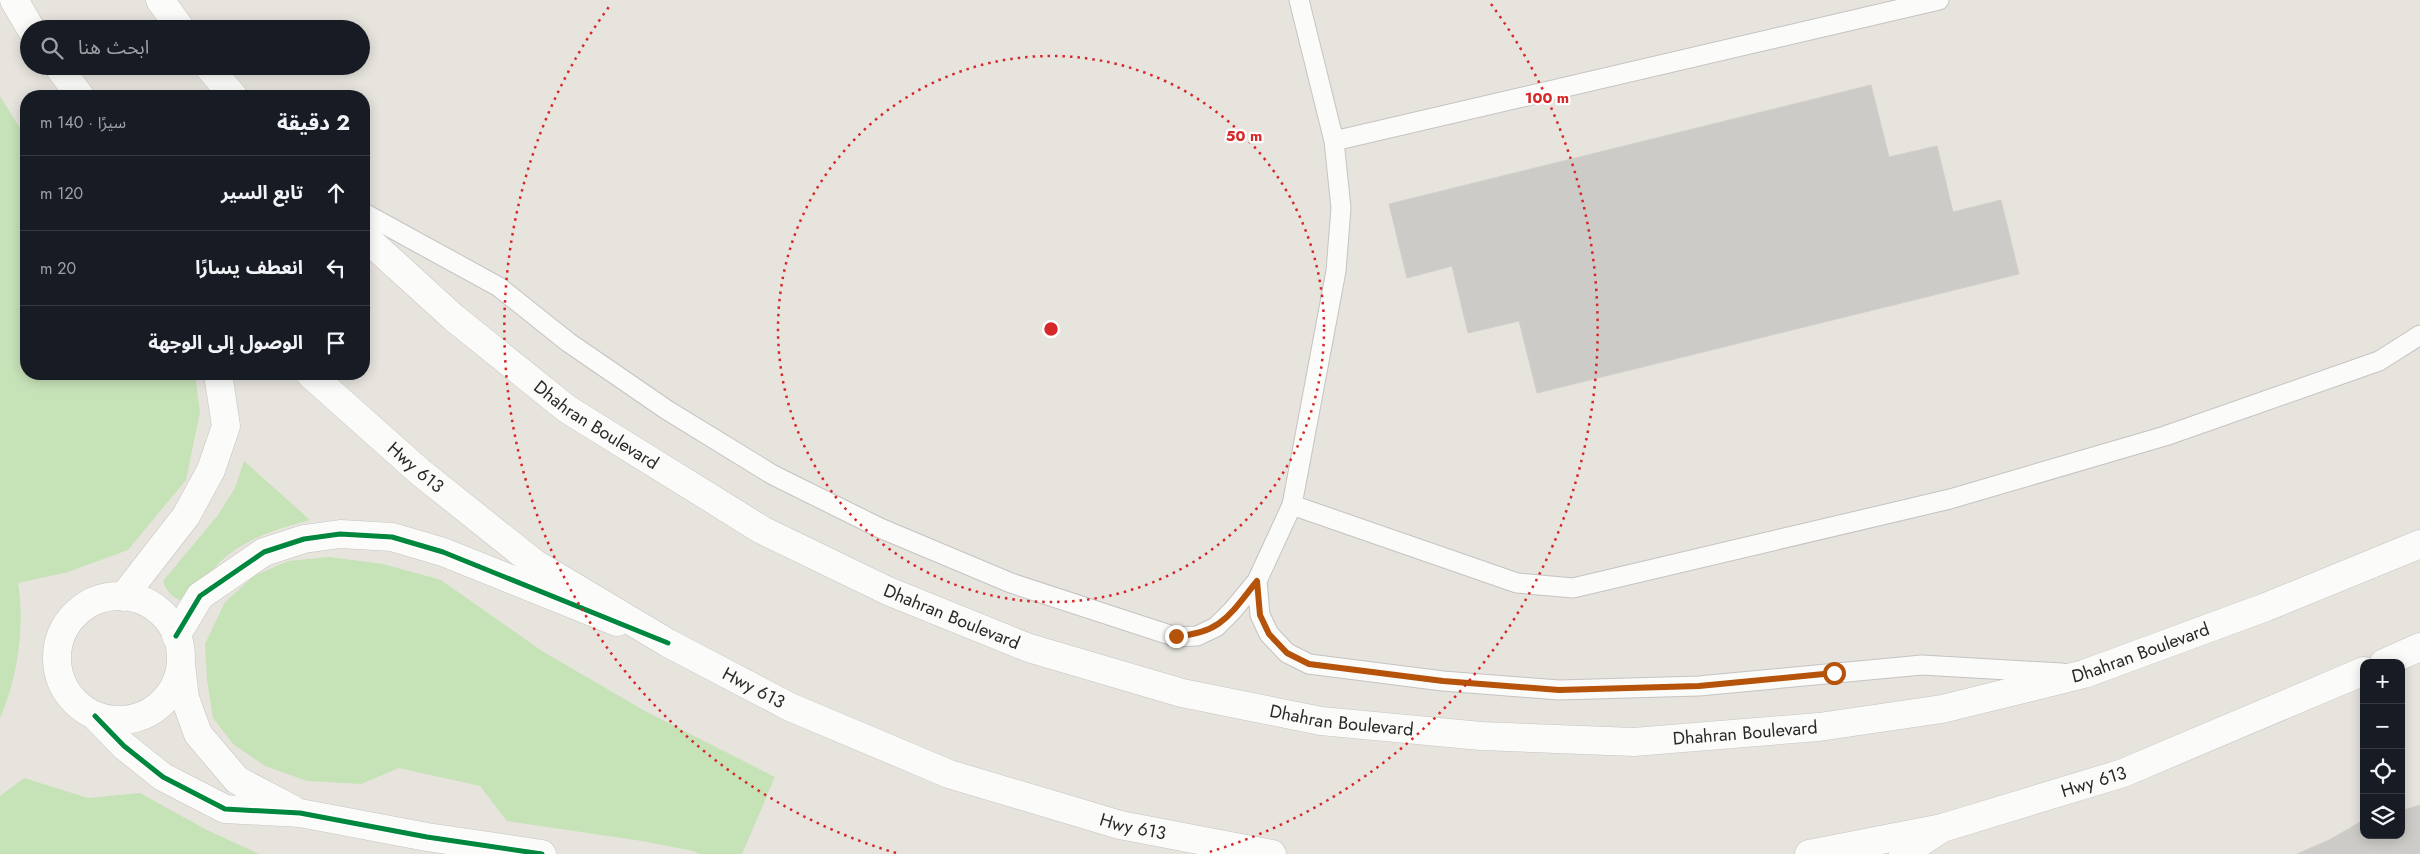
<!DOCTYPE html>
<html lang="ar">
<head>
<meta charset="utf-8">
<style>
	body { margin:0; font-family:Jost,"Noto Sans Arabic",sans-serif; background:#20242c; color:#f1f3f6; direction:rtl }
	.controls { position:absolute; right:15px; bottom:15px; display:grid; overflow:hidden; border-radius:10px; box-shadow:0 2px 12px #0003 }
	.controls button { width:45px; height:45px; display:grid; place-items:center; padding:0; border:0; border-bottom:1px solid #363941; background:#171b24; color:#f1f3f6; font:25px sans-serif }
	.stop { position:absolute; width:15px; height:15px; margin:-11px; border:4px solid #b45309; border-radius:50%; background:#fff }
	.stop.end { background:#b45309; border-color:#fff; box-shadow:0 1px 5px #0008 }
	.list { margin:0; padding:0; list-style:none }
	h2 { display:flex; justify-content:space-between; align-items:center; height:65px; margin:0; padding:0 20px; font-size:21px }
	h2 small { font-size:16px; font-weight:400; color:#9ea1a6 }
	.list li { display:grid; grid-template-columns:32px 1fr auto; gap:15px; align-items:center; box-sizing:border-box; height:75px; padding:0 20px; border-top:1px solid #363941 }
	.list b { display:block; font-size:19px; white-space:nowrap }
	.list em { font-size:16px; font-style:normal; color:#9ea1a6 }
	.icon { flex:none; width:28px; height:28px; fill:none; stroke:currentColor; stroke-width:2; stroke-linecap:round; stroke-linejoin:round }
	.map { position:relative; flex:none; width:2420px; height:854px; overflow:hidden; direction:ltr }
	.search { position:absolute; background:#171b24; box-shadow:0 2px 12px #0003; left:20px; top:20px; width:350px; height:55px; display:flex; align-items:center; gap:12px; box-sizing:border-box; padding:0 18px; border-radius:28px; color:#9ea1a6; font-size:19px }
	.panel { position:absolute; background:#171b24; box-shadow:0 2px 12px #0003; left:20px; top:90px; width:350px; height:290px; border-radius:20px; direction:rtl }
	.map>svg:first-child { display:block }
	.green { fill:#c6e2b7 }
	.building { fill:#cdcbc7; stroke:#d2cfca }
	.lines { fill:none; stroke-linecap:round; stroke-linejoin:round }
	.lane-casing { stroke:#c5c3c3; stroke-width:21 }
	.street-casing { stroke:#c5c3c3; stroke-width:29 }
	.secondary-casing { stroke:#c5c3c3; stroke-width:29 }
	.lane { stroke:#fbfbfa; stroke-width:19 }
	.street { stroke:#fbfbfa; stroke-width:28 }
	.secondary { stroke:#fbfbfa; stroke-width:28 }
	.cycleway-casing { stroke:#fff; stroke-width:8 }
	.cycleway { stroke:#00873e; stroke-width:5 }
	.route { stroke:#b45309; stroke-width:6 }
	.ring { fill:none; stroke:#d62828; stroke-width:2.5; stroke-dasharray:2.5 5 }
	.labels { text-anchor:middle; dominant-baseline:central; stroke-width:4.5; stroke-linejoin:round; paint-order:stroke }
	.street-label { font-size:18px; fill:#282828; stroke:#fff }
	.centre { fill:#d62828; stroke:#fff; stroke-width:2.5 }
	.ring-label { font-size:15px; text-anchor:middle; font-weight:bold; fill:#d62828; stroke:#fff; stroke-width:4.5; stroke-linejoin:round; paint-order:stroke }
</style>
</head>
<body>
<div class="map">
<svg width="2420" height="854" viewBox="0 0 2420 854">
	<rect width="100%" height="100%" fill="#e7e4de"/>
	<!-- green -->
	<path class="green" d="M0,96L26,138V374H195L200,412L186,480L128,550L68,572L18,583C25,627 18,677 0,718Z
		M244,461L310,520C277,529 242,539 217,565C206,576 197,590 188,603C174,598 168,595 163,581L218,515L235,488Z
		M329,557L383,564L441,580L542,651L645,711L775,777L742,854H699L693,851L642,841L507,821L480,786L399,768L361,784L307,781L265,766L233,744L213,718L207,680L205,644L225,602L254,576L288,561Z
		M24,778L88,798L140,793L205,829L259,854H0V796Z"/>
	<!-- building -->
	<path class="building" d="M1871,85L1889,157L1937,146L1953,212L2001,200L2019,274L1537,393L1519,321L1468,333L1452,266L1407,278L1389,204Z
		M2420,805V854H2297L2329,840L2364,820V835H2401V811Z"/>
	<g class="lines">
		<defs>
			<path id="lane" d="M1334,141L1939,0
				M364,213L499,287L568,342L667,410L773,475L880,528L1011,583L1176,637L1197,636L1216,627L1232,611L1257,581L1292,505L1336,271L1341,208L1334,141L1299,0
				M1292,505L1517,583L1573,588L1950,499L2165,436L2379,361L2420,335
				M1257,581L1260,615L1269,634L1287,653L1309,664L1443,681L1559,690L1699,686L1922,665L2062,673"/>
			<path id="street" d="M57 658a62 62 0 1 1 124 0a62 62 0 1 1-124 0Z
				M123,597L186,516L211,470L226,426L218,374
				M176,636L200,596L264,552L304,539L340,534L392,537L443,552L617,622
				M181,665L185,698L198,734L237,780L292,809
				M95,716L124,746L163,777L225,809L300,813L427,837L542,854
				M1903,854L1942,828"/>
			<g id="secondary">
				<path d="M14,0L31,29"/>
				<path d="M160,0L181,29"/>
				<path d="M58,66L80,96"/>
				<path d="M208,66L233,96"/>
				<path id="s1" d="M364,236L454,318L567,409L762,530L888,591L1029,648L1182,693L1321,721L1481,736L1634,742L1819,727L1942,709L2084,674L2266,607L2420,544"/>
				<path id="s2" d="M310,374L420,472L534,563L668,643L790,707L949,774L1120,825L1272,854"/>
				<path d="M2384,663L2420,647"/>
				<path id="s3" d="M1809,854L1942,828L2123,773L2364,671"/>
			</g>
		</defs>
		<!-- lane casing -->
		<use href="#lane" class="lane-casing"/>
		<!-- street casing -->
		<use href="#street" class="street-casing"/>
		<!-- secondary casing -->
		<use href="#secondary" class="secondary-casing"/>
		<!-- lane -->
		<use href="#lane" class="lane"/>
		<!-- street -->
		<use href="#street" class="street"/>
		<!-- secondary -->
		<use href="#secondary" class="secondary"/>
		<defs>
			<path id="cycleway" d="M176,636L200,596L264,552L304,539L340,534L392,537L443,552L668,643
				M95,716L124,746L163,777L225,809L300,813L427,837L542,854"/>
		</defs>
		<!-- cycleway casing -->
		<use href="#cycleway" class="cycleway-casing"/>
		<!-- cycleway -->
		<use href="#cycleway" class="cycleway"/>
	</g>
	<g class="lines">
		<!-- route -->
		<path class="route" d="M1176,636C1221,634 1231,613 1257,581L1260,615L1269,634L1287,653L1309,664L1443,681L1559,690L1699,686L1834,673"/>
	</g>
	<!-- distance rings -->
	<g class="ring">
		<circle cx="1051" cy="329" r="273"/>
		<path d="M896 853A547 547 0 0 1 611 4M1491 4A547 547 0 0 1 1206 853"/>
	</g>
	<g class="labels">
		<!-- street labels -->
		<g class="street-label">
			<text stroke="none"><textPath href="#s1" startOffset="300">Dhahran Boulevard</textPath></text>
			<text stroke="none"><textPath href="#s2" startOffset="141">Hwy 613</textPath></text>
			<text stroke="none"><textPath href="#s1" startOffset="705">Dhahran Boulevard</textPath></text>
			<text stroke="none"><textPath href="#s1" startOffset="1920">Dhahran Boulevard</textPath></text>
			<text stroke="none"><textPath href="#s2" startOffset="546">Hwy 613</textPath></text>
			<text stroke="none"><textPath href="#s1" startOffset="1110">Dhahran Boulevard</textPath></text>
			<text stroke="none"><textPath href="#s1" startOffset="1515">Dhahran Boulevard</textPath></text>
			<text stroke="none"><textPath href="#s3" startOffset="294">Hwy 613</textPath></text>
			<text stroke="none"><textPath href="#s2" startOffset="951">Hwy 613</textPath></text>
		</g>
	</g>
	<circle cx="1051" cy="329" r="8" class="centre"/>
	<g class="ring-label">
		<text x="1547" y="103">100 m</text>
		<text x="1244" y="141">50 m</text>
	</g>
</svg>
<div class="controls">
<button>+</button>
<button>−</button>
<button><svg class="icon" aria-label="locate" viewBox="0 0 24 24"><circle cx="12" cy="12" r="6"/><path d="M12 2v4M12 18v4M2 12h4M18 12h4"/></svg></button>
<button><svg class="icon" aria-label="layers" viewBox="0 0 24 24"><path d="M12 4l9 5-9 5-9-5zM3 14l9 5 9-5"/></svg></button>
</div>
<div class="stop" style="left:1834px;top:673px"></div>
<div class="stop end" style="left:1176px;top:636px"></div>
<div class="search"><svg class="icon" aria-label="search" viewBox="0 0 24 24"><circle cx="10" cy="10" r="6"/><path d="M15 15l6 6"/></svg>ابحث هنا</div>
<section class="panel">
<h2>2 دقيقة<small>سيرًا · 140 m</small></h2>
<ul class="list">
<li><svg class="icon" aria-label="ahead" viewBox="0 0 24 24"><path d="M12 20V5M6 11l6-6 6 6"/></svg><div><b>تابع السير</b></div><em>120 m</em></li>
<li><svg class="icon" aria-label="left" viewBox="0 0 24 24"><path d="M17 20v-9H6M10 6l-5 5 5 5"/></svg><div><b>انعطف يسارًا</b></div><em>20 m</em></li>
<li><svg class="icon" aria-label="arrive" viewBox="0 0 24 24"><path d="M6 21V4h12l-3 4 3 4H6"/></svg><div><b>الوصول إلى الوجهة</b></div></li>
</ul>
</section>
</div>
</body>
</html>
